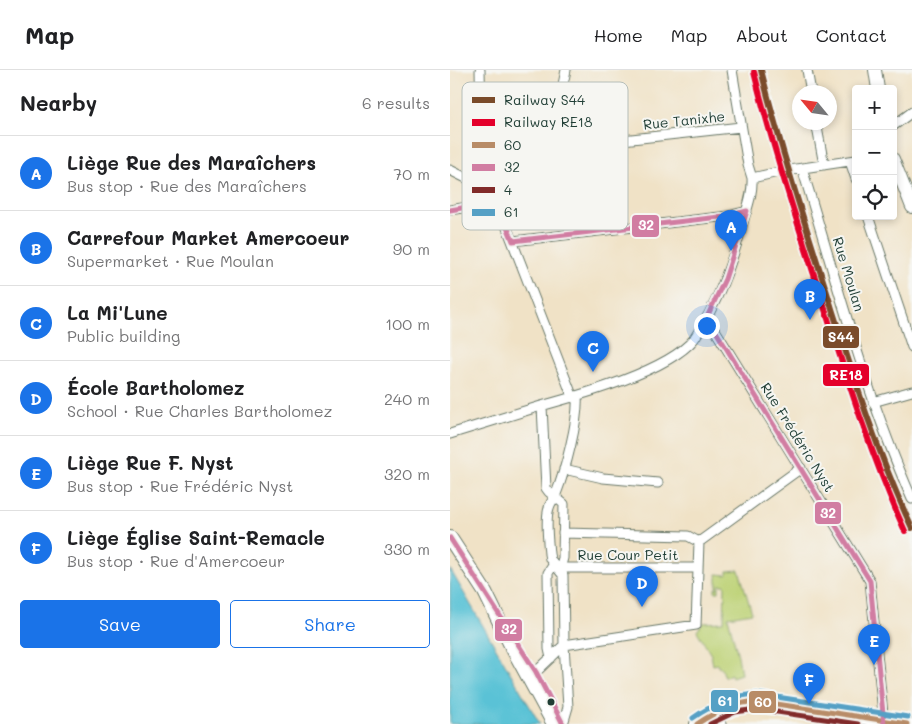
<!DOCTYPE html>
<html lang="en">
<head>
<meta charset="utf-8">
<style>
	body { margin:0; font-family:Mali,sans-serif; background:#f2f2f2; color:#202124 }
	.controls { position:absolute; right:15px; top:15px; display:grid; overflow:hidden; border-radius:5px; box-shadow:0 2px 8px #0003 }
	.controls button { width:45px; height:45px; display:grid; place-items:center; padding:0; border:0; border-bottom:1px solid #e0e0e0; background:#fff; color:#202124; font:25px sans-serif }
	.compass { position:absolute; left:342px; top:15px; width:45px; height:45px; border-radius:50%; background:#fff; box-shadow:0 2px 8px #0003; rotate:299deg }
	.you { position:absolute; left:256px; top:255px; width:18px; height:18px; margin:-12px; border:4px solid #fff; border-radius:50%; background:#1a73e8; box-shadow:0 0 0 8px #1a73e833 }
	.badge { display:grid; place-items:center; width:32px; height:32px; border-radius:50%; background:#1a73e8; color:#fff; font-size:16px; font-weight:700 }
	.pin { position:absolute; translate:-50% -41px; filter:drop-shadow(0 1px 2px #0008) }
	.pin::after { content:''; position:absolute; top:26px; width:18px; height:15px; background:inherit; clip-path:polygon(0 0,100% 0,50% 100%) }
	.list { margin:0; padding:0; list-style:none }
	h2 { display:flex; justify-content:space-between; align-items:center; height:65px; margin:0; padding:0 20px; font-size:21px }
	h2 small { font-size:16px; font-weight:400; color:#757577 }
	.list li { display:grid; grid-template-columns:32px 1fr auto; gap:15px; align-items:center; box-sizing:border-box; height:75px; padding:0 20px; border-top:1px solid #e0e0e0 }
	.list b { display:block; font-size:19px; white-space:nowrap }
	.list p { margin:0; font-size:16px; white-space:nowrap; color:#757577 }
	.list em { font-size:16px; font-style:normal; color:#757577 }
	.actions { display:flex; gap:10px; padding:15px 20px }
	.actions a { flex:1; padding:11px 0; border:1px solid #1a73e8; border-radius:5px; text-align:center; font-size:18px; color:#1a73e8 }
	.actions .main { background:#1a73e8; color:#fff }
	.icon { flex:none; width:28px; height:28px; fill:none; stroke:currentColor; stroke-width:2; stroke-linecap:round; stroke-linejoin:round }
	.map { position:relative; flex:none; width:462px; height:654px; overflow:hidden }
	header { display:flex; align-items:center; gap:30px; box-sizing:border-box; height:70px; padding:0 25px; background:#fff; border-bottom:1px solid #e0e0e0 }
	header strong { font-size:24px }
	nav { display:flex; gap:28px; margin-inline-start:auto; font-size:18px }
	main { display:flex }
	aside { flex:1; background:#fff }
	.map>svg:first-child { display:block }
	.green { fill:#bdd276; stroke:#6e8855 }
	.water { fill:#5ac2d6; stroke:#3c8085 }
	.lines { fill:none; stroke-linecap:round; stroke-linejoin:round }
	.minor-casing { stroke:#687767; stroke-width:11 }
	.secondary-casing { stroke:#687767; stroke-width:14 }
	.primary-casing { stroke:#687767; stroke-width:16 }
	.minor { stroke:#fff; stroke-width:9 }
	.secondary { stroke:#fff; stroke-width:12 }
	.primary { stroke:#fff; stroke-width:14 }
	.bus-1-casing { stroke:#f6f6f2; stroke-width:9 }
	.bus-2-casing { stroke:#f6f6f2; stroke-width:9 }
	.bus-3-casing { stroke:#f6f6f2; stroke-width:9 }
	.bus-4-casing { stroke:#f6f6f2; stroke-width:9 }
	.bus-1 { stroke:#b88c67; stroke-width:5 }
	.bus-2 { stroke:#d17da2; stroke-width:5 }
	.bus-3 { stroke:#812b29; stroke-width:5 }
	.bus-4 { stroke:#55a0c5; stroke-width:5 }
	.rail-1-casing { stroke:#f6f6f2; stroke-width:10 }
	.rail-2-casing { stroke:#f6f6f2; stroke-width:10 }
	.rail-1 { stroke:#7a4b2a; stroke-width:6 }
	.rail-2 { stroke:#e4002b; stroke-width:6 }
	.bus-dot { fill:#1f3d34; stroke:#f6f6f2; stroke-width:2 }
	.labels { text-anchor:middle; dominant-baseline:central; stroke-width:4; stroke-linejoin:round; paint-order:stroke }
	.street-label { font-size:14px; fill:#1f3d34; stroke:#f6f6f2 }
	.key { fill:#f6f6f2; stroke:#b6beb9; stroke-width:1 }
	.key-label { font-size:14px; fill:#1f3d34 }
	.line-badge { stroke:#f6f6f2; stroke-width:2 }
	.badge-label { font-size:14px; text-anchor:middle; font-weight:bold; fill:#fff }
</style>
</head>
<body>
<header>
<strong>Map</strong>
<nav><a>Home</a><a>Map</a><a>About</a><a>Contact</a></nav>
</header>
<main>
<aside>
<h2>Nearby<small>6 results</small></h2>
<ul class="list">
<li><span class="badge">A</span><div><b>Liège Rue des Maraîchers</b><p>Bus stop · Rue des Maraîchers</p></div><em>70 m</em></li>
<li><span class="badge">B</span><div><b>Carrefour Market Amercoeur</b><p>Supermarket · Rue Moulan</p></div><em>90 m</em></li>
<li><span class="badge">C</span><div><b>La Mi'Lune</b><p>Public building</p></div><em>100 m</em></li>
<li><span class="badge">D</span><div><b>École Bartholomez</b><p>School · Rue Charles Bartholomez</p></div><em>240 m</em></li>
<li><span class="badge">E</span><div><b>Liège Rue F. Nyst</b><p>Bus stop · Rue Frédéric Nyst</p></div><em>320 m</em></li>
<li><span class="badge">F</span><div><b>Liège Église Saint-Remacle</b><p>Bus stop · Rue d'Amercoeur</p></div><em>330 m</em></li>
</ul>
<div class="actions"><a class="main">Save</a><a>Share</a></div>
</aside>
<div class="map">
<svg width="462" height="654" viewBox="0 0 462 654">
	<rect width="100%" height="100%" fill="#f6f6f2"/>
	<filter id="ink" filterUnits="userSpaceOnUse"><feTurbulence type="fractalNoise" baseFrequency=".02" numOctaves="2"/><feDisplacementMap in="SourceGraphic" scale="10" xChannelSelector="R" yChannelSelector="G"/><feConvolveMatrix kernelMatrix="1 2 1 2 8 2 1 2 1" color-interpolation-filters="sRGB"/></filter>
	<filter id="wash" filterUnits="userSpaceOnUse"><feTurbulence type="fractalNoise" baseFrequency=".0096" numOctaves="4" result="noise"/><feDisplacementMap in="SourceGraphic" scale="20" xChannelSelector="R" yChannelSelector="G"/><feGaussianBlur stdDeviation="1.12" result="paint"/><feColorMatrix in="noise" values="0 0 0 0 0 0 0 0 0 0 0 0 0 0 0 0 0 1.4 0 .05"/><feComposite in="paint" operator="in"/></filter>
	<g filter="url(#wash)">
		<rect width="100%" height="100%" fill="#f0e2c6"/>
		<!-- green -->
		<path class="green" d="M289,500L302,543L278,547L288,586L291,604L282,607L281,604L275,607L271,597L269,598L267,594L263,595L261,585L247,561L253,553L274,552L275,515H269V522H265V519H267V504L277,505V501Z"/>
		<!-- water -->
		<path class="water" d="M0,499L90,654H1L0,653Z"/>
	</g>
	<g filter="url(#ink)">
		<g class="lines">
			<defs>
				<path id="minor" d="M30,0L33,134
					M282,0L298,95L302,108
					M357,0L361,22
					M366,52L374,95
					M443,56L462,42
					M91,75L136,74L291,57
					M400,91L406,109
					M352,98C386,209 415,323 462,429
					M0,100L32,116
					M47,132L123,328
					M0,140L47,132L57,126L91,75L106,48L116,0
					M418,146L462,277
					M63,171L278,146L297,141
					M257,247L420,511L434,654
					M423,332L462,321
					M92,336L96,418L99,422L114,434L113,488L111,495L108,498
					M0,364C30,355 61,345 91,336C131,325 218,301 244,269C268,233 281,195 293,153C297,138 303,124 302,108L333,101L406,90
					M114,399L153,408L208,413
					M113,463L238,466L249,472L351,398
					M110,500L115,498H247
					M114,575L246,555L249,472
					M101,588L99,579L98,503L104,494
					M86,602L114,575
					M266,642L271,654
					M113,654L118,637L114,575L113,505L100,489L99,484C98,471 95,449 99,438C100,433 104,429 106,424C115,401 129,350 127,326"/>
				<path id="secondary" d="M425,0L428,19
					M443,89L462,137"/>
				<path id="primary" d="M0,468L35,522L61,575L104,654
					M247,654C266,640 283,632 307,631L457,654"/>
			</defs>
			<!-- minor casing -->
			<use href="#minor" class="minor-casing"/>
			<!-- secondary casing -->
			<use href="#secondary" class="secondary-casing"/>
			<!-- primary casing -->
			<use href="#primary" class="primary-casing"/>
			<!-- minor -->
			<use href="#minor" class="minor"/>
			<!-- secondary -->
			<use href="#secondary" class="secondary"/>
			<!-- primary -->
			<use href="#primary" class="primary"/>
			<defs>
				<path id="bus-1" d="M247,654C266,641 284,633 307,631L457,654"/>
				<path id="bus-2" d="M0,140L47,132L63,171L278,146L297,141L275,209L257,247L420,511L434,654
					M0,468L86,602L113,654"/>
				<path id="bus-3" d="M260,654L285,642L307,639L408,654"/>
				<path id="bus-4" d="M243,648C263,634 283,625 307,624L458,647"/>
			</defs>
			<!-- bus-1 casing -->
			<use href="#bus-1" class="bus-1-casing"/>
			<!-- bus-2 casing -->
			<use href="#bus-2" class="bus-2-casing"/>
			<!-- bus-3 casing -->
			<use href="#bus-3" class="bus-3-casing"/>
			<!-- bus-4 casing -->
			<use href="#bus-4" class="bus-4-casing"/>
			<!-- bus-1 -->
			<use href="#bus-1" class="bus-1"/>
			<!-- bus-2 -->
			<use href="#bus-2" class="bus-2"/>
			<!-- bus-3 -->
			<use href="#bus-3" class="bus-3"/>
			<!-- bus-4 -->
			<use href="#bus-4" class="bus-4"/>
			<defs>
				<path id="rail-1" d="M311,0C330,76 354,151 378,226C403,305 427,383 462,458"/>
				<path id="rail-2" d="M304,2C323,79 348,154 372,230C397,308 421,386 455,461"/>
			</defs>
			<!-- rail-1 casing -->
			<use href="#rail-1" class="rail-1-casing"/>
			<!-- rail-2 casing -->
			<use href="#rail-2" class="rail-2-casing"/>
			<!-- rail-1 -->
			<use href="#rail-1" class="rail-1"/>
			<!-- rail-2 -->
			<use href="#rail-2" class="rail-2"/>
		</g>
	</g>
	<!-- markers -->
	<circle class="bus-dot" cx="101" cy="632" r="4.5"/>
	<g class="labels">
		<!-- street labels -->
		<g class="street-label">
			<text transform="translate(234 50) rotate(-6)">Rue Tanixhe</text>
			<text transform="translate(399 204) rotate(73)">Rue Moulan</text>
			<text transform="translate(348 367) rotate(58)">Rue Frédéric Nyst</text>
			<text x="178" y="484">Rue Cour Petit</text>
		</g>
	</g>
	<!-- legend -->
	<rect x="12" y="12" width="166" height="148" rx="8" class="key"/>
	<rect x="22" y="27" width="23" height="6" fill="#7a4b2a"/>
	<rect x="22" y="49" width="23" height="7" fill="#e4002b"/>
	<rect x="22" y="72" width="23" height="6" fill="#b88c67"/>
	<rect x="22" y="94" width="23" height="7" fill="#d17da2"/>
	<rect x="22" y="117" width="23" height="6" fill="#812b29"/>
	<rect x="22" y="139" width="23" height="7" fill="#55a0c5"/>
	<g class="key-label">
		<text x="54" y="35">Railway S44</text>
		<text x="54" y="57">Railway RE18</text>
		<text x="54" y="80">60</text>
		<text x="54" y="102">32</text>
		<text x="54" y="125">4</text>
		<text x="54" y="147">61</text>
	</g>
	<g class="line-badge">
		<rect x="181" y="144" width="29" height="24" rx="5" fill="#d17da2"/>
		<rect x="372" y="255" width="38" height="24" rx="5" fill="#7a4b2a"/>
		<rect x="372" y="293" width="48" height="24" rx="5" fill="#e4002b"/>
		<rect x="364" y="431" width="28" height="24" rx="5" fill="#d17da2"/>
		<rect x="44" y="548" width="29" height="24" rx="5" fill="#d17da2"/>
		<rect x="260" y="619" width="29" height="24" rx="5" fill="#55a0c5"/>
		<rect x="298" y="620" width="29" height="24" rx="5" fill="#b88c67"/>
	</g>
	<g class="badge-label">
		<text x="196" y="160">32</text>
		<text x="391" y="272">S44</text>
		<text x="396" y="310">RE18</text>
		<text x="378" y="448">32</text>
		<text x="59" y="564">32</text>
		<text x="275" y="636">61</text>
		<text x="313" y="637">60</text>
	</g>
</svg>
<div class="controls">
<button>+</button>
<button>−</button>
<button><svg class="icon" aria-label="locate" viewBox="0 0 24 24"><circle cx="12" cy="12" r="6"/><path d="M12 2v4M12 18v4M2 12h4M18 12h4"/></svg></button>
</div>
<svg class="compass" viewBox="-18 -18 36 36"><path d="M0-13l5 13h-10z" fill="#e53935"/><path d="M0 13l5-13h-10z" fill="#757577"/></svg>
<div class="you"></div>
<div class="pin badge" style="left:281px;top:181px">A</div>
<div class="pin badge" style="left:360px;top:250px">B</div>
<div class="pin badge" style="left:143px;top:302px">C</div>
<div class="pin badge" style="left:192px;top:537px">D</div>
<div class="pin badge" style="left:424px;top:595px">E</div>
<div class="pin badge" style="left:359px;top:634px">F</div>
</div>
</main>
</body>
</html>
